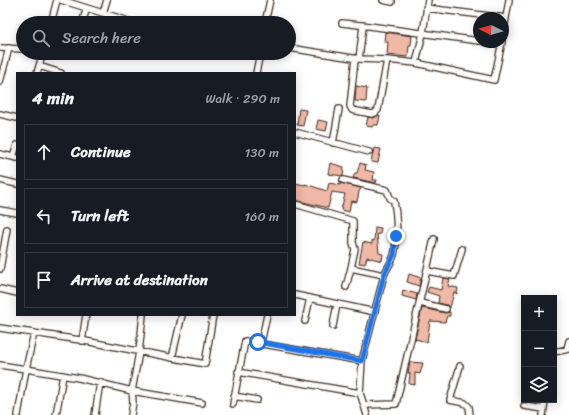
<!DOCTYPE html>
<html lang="en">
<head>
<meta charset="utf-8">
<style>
	body { margin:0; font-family:Sriracha,sans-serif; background:#242831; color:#f1f3f6 }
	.controls { position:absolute; right:12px; bottom:12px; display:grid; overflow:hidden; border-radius:0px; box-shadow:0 2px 10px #0003 }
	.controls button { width:36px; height:36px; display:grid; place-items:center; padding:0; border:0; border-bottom:1px solid #363941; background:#171b24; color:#f1f3f6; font:20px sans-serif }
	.compass { position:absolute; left:473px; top:12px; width:36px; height:36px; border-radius:50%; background:#171b24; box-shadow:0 2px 10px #0003; rotate:275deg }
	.stop { position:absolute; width:12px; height:12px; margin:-9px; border:3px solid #1a73e8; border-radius:50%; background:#fff }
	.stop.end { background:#1a73e8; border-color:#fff; box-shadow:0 1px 4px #0008 }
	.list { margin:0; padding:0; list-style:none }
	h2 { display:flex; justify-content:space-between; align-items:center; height:52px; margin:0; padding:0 16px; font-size:17px }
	h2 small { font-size:13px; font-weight:400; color:#9ea1a6 }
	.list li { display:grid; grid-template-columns:26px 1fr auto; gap:12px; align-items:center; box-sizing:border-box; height:56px; margin:0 8px 8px; padding:0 8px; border:1px solid #363941; border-radius:0px }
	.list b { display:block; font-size:15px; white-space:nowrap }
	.list em { font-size:13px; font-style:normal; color:#9ea1a6 }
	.icon { flex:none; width:22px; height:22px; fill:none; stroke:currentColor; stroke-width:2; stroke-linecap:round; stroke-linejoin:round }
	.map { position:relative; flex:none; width:569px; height:415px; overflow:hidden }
	.search { position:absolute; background:#171b24; box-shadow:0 2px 10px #0003; left:16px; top:16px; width:280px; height:44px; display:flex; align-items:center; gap:10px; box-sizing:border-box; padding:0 14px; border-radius:22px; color:#9ea1a6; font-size:15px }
	.panel { position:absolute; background:#171b24; box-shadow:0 2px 10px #0003; left:16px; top:72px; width:280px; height:244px; border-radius:0px }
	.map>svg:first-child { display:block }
	.building { fill:#f0b8a6; stroke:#3b2a1e }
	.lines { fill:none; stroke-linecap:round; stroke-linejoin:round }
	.minor-casing { stroke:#3b2a1e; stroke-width:8 }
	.minor { stroke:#fff; stroke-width:5.5 }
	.route { stroke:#1a73e8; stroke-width:5 }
</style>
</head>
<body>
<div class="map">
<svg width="569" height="415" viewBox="0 0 569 415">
	<rect width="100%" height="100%" fill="#fff"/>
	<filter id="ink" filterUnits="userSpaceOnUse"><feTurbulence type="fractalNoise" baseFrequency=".025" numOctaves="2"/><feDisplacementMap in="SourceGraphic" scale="8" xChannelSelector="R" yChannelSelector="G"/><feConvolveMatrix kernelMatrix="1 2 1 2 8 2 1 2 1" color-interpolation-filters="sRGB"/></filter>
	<g filter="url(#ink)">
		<!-- building -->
		<path class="building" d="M385,32L412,36L411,45H409L408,57L387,55L388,42H384Z
			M356,86L367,88L366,102L355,101Z
			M299,109L306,110L303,126L297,125Z
			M379,115L380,116L378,125H373L372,127L366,126L368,117L373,118Z
			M318,120L328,122L326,131L316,129Z
			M374,148L381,149L378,163L371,162Z
			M330,163L344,167L343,176L328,174Z
			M360,163L366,165L365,170L374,172L373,180H377L376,183L353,178L355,173H357Z
			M295,183L305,185V184L327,191L329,183L340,185V183L361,188L359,192L357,202L351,201L349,212L341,210L345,194L332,192L328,208L295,200Z
			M375,227L381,228L380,234H377L379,253L383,254L382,261L367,257L365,264L359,263L363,242L372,244V240L374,241Z
			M409,274L421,278L419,286L407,282Z
			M443,278L450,279L448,286L458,288L457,294L454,292L450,308L447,305L438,303L439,296L427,292L429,287L441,290Z
			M403,290L417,294L416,300L402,296Z
			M422,308L445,313L450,312V316H447L445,322L430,321L427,342L415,339Z
			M410,362L423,363L420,374L415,373V385L409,384L410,373H408Z"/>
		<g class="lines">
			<defs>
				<path id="minor" d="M61,0L135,23
					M383,0L392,2
					M426,8L506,18
					M103,13L107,0
					M51,23L57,0
					M82,23L87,8
					M265,23L270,0
					M342,23L360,25L363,26L359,59
					M362,25L479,41
					M503,36L509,0
					M484,42L501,45
					M0,48L23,49
					M289,48L359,59L387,60L416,63L494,80L502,42
					M355,59L350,106L352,110L372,114L375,113L378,110L387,60
					M416,63L423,33L428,0
					M39,66L61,73
					M37,73L43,53
					M256,73L260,53
					M0,82L9,48
					M0,114L17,118
					M295,132L369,152
					M333,143L339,109
					M0,154L17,158
					M13,157L17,145
					M0,180L17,184
					M343,180L387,190L390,198L394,201C397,216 398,239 394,255C392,262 387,268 384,275
					M295,204L353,221V243L355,249L351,268L384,275L362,361L360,393L367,415
					M0,210L17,213
					M0,269L7,229
					M427,271L454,276L462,249
					M346,287L351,268
					M0,289L17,293
					M295,295L375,312
					M420,303L446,309
					M305,321L310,298
					M333,326L337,304
					M0,328L80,340L205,364L213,315
					M82,341L86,315
					M261,343L267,315
					M567,349L569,341
					M554,352L569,349
					M172,358L182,315
					M0,365L26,369L34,333
					M460,366L450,400L465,403L469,407L470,415
					M238,372L360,393
					M234,396L257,400
					M233,404L245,341L362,361
					M365,405L396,404L434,239
					M524,406L544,409
					M18,415L26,369L79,378L132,391L202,403
					M56,415L63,375
					M95,415L100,382
					M131,415L133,402L132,391L139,352L143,315
					M543,415L545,400"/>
			</defs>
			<!-- minor casing -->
			<use href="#minor" class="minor-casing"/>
			<!-- minor -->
			<use href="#minor" class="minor"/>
		</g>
	</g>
	<g class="lines" filter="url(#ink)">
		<!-- route -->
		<path class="route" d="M258,342L362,361L384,275L394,255L396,236"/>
	</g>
</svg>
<div class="controls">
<button>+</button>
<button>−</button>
<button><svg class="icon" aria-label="layers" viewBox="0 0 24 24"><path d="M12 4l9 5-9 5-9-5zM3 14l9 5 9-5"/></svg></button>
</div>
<svg class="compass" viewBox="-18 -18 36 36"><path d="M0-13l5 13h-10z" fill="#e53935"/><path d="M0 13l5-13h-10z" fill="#9ea1a6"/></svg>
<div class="stop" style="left:258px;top:342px"></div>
<div class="stop end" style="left:396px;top:236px"></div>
<div class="search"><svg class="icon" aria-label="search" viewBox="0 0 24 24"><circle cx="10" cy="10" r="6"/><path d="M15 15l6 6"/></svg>Search here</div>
<section class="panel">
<h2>4 min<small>Walk · 290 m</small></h2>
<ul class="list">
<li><svg class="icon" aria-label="ahead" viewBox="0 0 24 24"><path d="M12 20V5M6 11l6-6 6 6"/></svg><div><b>Continue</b></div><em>130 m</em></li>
<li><svg class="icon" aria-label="left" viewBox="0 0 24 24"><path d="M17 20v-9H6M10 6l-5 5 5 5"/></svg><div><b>Turn left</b></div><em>160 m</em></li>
<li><svg class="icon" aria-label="arrive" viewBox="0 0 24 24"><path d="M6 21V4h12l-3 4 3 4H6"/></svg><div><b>Arrive at destination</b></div></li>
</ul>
</section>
</div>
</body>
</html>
